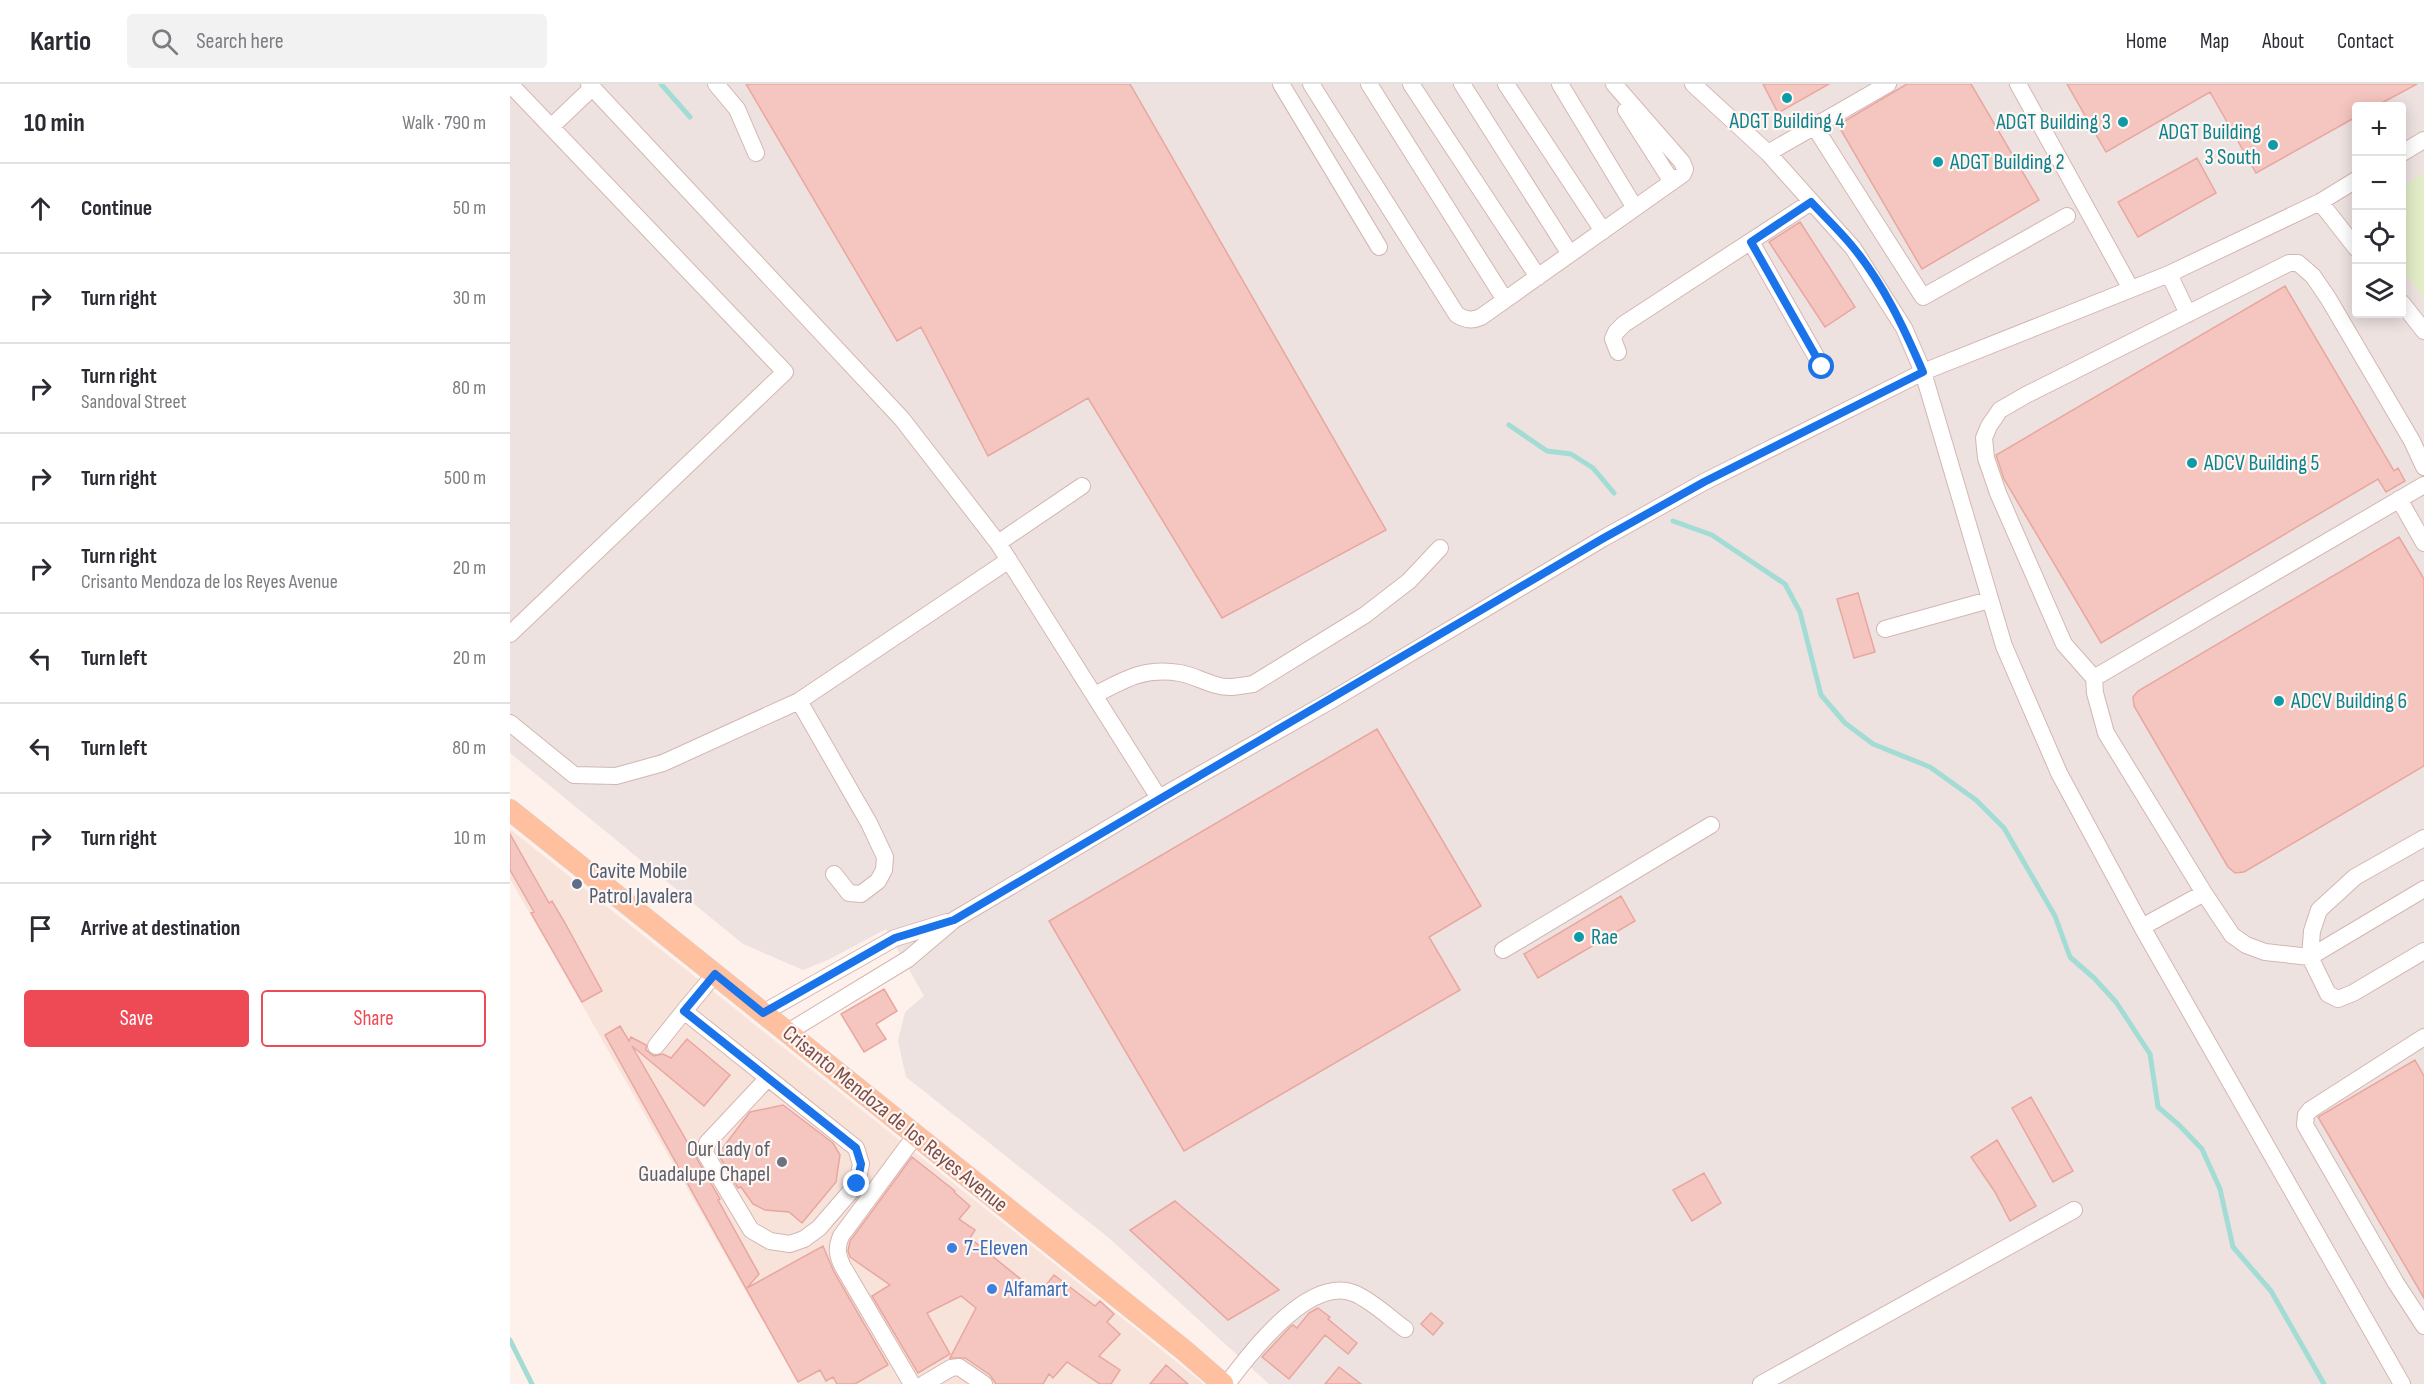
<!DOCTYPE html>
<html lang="en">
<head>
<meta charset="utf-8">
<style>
	body { margin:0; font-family:"Sofia Sans Condensed",sans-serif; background:#f2f2f3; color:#2b2b33 }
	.controls { position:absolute; right:18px; top:18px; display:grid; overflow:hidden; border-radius:6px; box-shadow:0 3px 15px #0003 }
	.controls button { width:54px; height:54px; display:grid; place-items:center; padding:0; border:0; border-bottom:2px solid #e1e1e2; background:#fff; color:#2b2b33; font:30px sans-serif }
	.stop { position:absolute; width:18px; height:18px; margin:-14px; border:4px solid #1a73e8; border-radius:50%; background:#fff }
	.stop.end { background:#1a73e8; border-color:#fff; box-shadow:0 2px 6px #0008 }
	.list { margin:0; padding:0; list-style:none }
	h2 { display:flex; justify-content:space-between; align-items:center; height:78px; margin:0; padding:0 24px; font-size:26px }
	h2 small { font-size:20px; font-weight:400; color:#7c7c81 }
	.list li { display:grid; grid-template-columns:39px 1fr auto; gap:18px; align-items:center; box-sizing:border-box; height:90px; padding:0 24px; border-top:2px solid #e1e1e2 }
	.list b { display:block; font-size:22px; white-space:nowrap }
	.list p { margin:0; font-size:20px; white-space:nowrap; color:#7c7c81 }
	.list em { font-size:20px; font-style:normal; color:#7c7c81 }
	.actions { display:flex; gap:12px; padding:18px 24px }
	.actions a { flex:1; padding:14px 0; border:2px solid #ee4a55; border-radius:6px; text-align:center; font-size:21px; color:#ee4a55 }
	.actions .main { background:#ee4a55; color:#fff }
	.icon { flex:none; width:33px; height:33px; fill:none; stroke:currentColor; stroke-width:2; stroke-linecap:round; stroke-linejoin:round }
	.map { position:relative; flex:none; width:1914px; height:1300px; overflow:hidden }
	header { display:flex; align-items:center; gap:36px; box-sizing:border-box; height:84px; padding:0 30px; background:#fff; border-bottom:2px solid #e1e1e2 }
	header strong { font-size:28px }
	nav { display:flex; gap:33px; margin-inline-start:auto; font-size:21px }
	.search { width:420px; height:54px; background:#f2f2f3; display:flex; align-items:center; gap:15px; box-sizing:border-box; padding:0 21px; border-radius:6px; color:#7c7c81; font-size:22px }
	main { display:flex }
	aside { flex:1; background:#fff }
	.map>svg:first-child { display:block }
	.residential { fill:#f8e3db }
	.industrial { fill:#ede2e0; fill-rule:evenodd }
	.green { fill:#e2edc7 }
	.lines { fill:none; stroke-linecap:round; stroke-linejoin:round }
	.stream { stroke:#a2dcd4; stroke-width:5 }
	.building { fill:#f5c6c0; stroke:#e9a69f; stroke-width:1.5 }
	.minor-casing { stroke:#d4b6b1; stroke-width:18 }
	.major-casing { stroke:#dacdcd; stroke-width:22 }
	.minor { stroke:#fff; stroke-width:16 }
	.major { stroke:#ffc0a0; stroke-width:21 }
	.route { stroke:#1a73e8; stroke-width:8 }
	.culture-dot { fill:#0f9aa8; stroke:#fff6f2; stroke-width:2 }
	.service-dot { fill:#5c6f8a; stroke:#fff6f2; stroke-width:2 }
	.worship-dot { fill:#6b7280; stroke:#fff6f2; stroke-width:2 }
	.shop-dot { fill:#3f7fe0; stroke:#fff6f2; stroke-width:2 }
	.labels { text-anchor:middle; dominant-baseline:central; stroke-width:4.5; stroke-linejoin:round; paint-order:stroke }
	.culture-label { font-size:22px; fill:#0d838f; stroke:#fff6f2; text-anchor:start }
	.service-label { font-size:22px; fill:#4e5e75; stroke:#fff6f2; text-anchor:start }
	.street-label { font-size:22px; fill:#7c4e4b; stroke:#fff6f2 }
	.worship-label { font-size:22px; fill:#5b616d; stroke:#fff6f2; text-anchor:end }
	.shop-label { font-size:22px; fill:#366cbe; stroke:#fff6f2; text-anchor:start }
</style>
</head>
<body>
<header>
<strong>Kartio</strong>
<div class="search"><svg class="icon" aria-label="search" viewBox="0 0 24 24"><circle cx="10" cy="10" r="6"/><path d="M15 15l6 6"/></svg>Search here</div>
<nav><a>Home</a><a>Map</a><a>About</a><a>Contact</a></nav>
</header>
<main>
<aside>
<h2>10 min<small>Walk · 790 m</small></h2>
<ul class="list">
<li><svg class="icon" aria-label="ahead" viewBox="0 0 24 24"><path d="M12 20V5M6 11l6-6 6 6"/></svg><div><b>Continue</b></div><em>50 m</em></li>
<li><svg class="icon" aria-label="right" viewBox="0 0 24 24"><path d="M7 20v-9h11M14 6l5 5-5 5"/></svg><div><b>Turn right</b></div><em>30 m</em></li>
<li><svg class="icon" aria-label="right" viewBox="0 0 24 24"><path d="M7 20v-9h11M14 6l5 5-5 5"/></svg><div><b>Turn right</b><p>Sandoval Street</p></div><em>80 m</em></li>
<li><svg class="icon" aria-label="right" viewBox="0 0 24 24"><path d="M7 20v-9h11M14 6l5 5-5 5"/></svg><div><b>Turn right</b></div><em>500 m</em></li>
<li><svg class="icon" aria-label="right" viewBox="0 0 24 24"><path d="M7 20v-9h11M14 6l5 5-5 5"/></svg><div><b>Turn right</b><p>Crisanto Mendoza de los Reyes Avenue</p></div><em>20 m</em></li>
<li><svg class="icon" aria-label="left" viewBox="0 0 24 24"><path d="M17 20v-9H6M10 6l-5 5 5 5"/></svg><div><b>Turn left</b></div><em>20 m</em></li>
<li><svg class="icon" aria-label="left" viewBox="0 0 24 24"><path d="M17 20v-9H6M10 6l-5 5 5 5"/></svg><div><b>Turn left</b></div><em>80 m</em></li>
<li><svg class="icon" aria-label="right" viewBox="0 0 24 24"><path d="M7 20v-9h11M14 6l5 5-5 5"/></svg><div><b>Turn right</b></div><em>10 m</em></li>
<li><svg class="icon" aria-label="arrive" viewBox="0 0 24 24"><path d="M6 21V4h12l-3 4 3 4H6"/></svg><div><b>Arrive at destination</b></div></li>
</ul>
<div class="actions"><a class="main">Save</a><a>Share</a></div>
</aside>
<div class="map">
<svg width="1914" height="1300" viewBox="0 0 1914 1300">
	<rect width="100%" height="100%" fill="#fef1eb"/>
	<!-- residential -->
	<path class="residential" d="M0,745L626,1245L694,1300H289L0,795Z"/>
	<!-- industrial -->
	<path class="industrial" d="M0,0H1914V1300H759L599,1154L396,993L388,957L395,928L414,912L376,845L318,876L293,886L233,860L0,669ZM1846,22H1892V230H1846Z"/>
	<!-- green -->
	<path class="green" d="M1914,89V214L1892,185V103Z"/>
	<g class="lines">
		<!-- stream -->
		<path class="stream" d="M151,0L180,33
			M999,341L1037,367L1061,370L1083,384L1104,409
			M1163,437L1202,451L1275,500L1290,528L1311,611L1335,639L1363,660L1420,683L1466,716L1494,744L1545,832L1560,873L1584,894L1606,918L1640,970L1648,1023L1669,1041L1692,1065L1710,1105L1723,1163L1761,1207L1814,1300
			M0,1256L22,1300"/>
	</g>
	<!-- building -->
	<path class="building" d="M236,0H620L876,446L712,534L578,314L478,372L411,243L387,257Z
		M1253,0H1319L1268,29Z
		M1397,0H1461L1529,116L1412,185L1328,41Z
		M1557,0H1907L1866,22H1846V33L1746,89L1700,8L1596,68Z
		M1687,74L1706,109L1628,153L1608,118Z
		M1290,138L1345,223L1315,243L1259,158Z
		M1775,202L1884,387L1888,384L1895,397L1876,408L1868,395L1591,559L1494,395L1486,371Z
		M1889,453L1914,495V682L1734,788L1725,789L1718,783L1624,622L1623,613L1628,607Z
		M1348,509L1365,568L1344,574L1327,515Z
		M867,645L971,822L919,853L950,906L674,1067L539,837Z
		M0,750L39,819L42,817L55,839L92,907L72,918L21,829L24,828L0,786Z
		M1111,812L1125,837L1028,894L1014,870Z
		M374,905L387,927L366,940L376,955L354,968L331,930Z
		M110,942L119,957L121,953L136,961V966L144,972L153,970L161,974L177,955L220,991L194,1022L122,962L210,1115L208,1116L249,1190L237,1204L313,1162L324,1188L378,1281L345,1300H327L323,1293L316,1297L310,1286L288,1298L95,951Z
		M1905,976L1914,992V1214L1808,1033Z
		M1521,1013L1563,1087L1543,1098L1502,1024Z
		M273,1021L323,1059L330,1071L326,1098L292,1139L279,1128L255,1126L243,1120L231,1103L228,1104L208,1070L240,1028Z
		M1487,1056L1526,1122L1500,1137L1485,1108L1461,1073Z
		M402,1073L445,1107L444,1108L460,1122L449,1135L465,1146L460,1154L529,1210L544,1191L585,1222L590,1217L604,1230L597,1238L610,1250L589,1272L610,1286L601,1300H590L557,1278L543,1294L539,1290L533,1300H486L480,1291L455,1274H440L466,1224L451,1212L417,1229L440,1270L408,1289L362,1212L380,1201L340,1173L338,1167L340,1157Z
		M1194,1089L1211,1119L1182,1137L1163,1106Z
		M665,1117L769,1206L718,1236L620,1146Z
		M808,1224L820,1233L818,1235L847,1259L838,1270L815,1251L779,1295L752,1273L780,1243L783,1241L787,1244L799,1229Z
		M921,1229L933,1239L923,1251L911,1240Z
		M656,1281L678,1300H640Z
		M829,1283L851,1300H815Z"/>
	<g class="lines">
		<defs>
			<path id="minor" d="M0,0L275,288L0,550
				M79,0L392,335L488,459L649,714
				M206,0L227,25L246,69
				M771,0L869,163
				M801,0L947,231C956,236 962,237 971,233L1173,90L1175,85L1172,78L1104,0
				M859,0L995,216
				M901,0L1028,193
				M952,0L1060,170
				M996,0L1093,147
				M1050,0L1125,124
				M1183,0L1258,69L1343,164L1394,244L1413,288L1494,562L1549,689L1632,843L1892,1300
				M1508,0L1621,205
				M1116,26L1162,98
				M1304,42L1413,213L1557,132
				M41,43L82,4
				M1258,69L1378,0
				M1892,69L1914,56
				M1810,118L1846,164
				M1241,158L1312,283
				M1659,190L1678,230
				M1892,219L1914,247
				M1108,268L1103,255L1106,248L1114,240L1301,118
				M1889,415L1914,459
				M488,459L572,402
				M1375,545L1479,516
				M1584,594L1914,401
				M585,611C615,595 635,583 670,589C682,591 694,598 706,601C718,605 730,602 743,600L855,531L899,497L930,464
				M289,617L359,739L375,773L374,786L368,797L351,810L339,809L324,790
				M0,639L64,691L106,692L153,679L289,617L499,476
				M1914,754L1845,793L1809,826L1802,847L1800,873L1818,910L1828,915L1843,909L1914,867
				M1694,809L1722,851L1736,861L1755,868L1800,873L1914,805
				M1632,843L1694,809L1596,649L1585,609L1584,594L1554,560L1488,409L1476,374L1474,354L1479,342L1490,326L1516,311L1779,179H1788L1803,192L1818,214L1902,357L1914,383
				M993,866L1201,741
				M205,890L174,927L346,1064L351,1080L347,1100L309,1144L294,1155L280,1160L260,1157L241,1146L195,1069L197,1059L257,995
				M253,929L385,854L437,838
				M278,948L398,875L444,836L649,714L820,617L1092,455L1194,398L1413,288L1659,190L1810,118L1846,96
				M1914,953L1800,1026L1796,1031L1795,1041L1886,1199L1914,1242
				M146,962L174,927
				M402,1300L333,1183C327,1171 326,1164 331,1152L405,1052
				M414,1300L441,1284L449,1283L474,1300
				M717,1300C740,1269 800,1189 846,1210C863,1218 880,1234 895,1245
				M1251,1300L1564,1126"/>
			<path id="major" d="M0,726L675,1267L713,1300"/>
		</defs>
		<!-- minor casing -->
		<use href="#minor" class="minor-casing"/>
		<!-- major casing -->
		<use href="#major" class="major-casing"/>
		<!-- minor -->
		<use href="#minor" class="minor"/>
		<!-- major -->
		<use href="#major" class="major"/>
	</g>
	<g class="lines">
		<!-- route -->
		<path class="route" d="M347,1100L351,1080L346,1064L174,927L205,890L253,929L385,854L444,836L1092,455L1194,398L1413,288C1394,244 1373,199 1342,162C1330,147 1315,133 1301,118L1241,158L1312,283"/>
	</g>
	<!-- markers -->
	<g class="culture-dot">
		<circle cx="1277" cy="14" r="6"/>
		<circle cx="1613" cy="38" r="6"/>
		<circle cx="1763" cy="61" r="6"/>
		<circle cx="1428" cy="78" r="6"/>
		<circle cx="1682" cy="379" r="6"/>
		<circle cx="1769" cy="617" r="6"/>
		<circle cx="1069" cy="853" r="6"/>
	</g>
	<circle class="service-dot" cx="67" cy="800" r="6"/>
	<circle class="worship-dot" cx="272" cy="1078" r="6"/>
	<g class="shop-dot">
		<circle cx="442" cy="1164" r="6"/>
		<circle cx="482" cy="1205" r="6"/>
	</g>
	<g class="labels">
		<!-- culture labels -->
		<g class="culture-label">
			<text x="1277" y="37" text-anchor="middle">ADGT Building 4</text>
			<text x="1601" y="38" text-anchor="end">ADGT Building 3</text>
			<text x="1751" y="48" text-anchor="end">ADGT Building<tspan x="1751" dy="25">3 South</tspan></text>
			<text x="1440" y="78">ADGT Building 2</text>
			<text x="1694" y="379">ADCV Building 5</text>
			<text x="1781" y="617">ADCV Building 6</text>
			<text x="1081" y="853">Rae</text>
		</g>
		<!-- service labels -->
		<g class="service-label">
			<text x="79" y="787">Cavite Mobile<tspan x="79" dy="25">Patrol Javalera</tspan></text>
		</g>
		<!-- street labels -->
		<g class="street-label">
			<text transform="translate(385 1035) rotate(39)">Crisanto Mendoza de los Reyes Avenue</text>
		</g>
		<!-- worship labels -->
		<g class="worship-label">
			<text x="260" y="1065">Our Lady of<tspan x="260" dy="25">Guadalupe Chapel</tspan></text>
		</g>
		<!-- shop labels -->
		<g class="shop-label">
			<text x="454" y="1164">7-Eleven</text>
			<text x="494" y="1205">Alfamart</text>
		</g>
	</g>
</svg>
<div class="controls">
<button>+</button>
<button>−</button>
<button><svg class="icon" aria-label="locate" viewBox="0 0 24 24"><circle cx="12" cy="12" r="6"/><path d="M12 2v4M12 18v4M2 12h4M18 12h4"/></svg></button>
<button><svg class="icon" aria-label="layers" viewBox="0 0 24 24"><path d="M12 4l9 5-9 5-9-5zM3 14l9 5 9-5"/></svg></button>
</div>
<div class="stop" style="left:1312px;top:283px"></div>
<div class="stop end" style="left:347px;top:1100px"></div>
</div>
</main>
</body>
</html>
